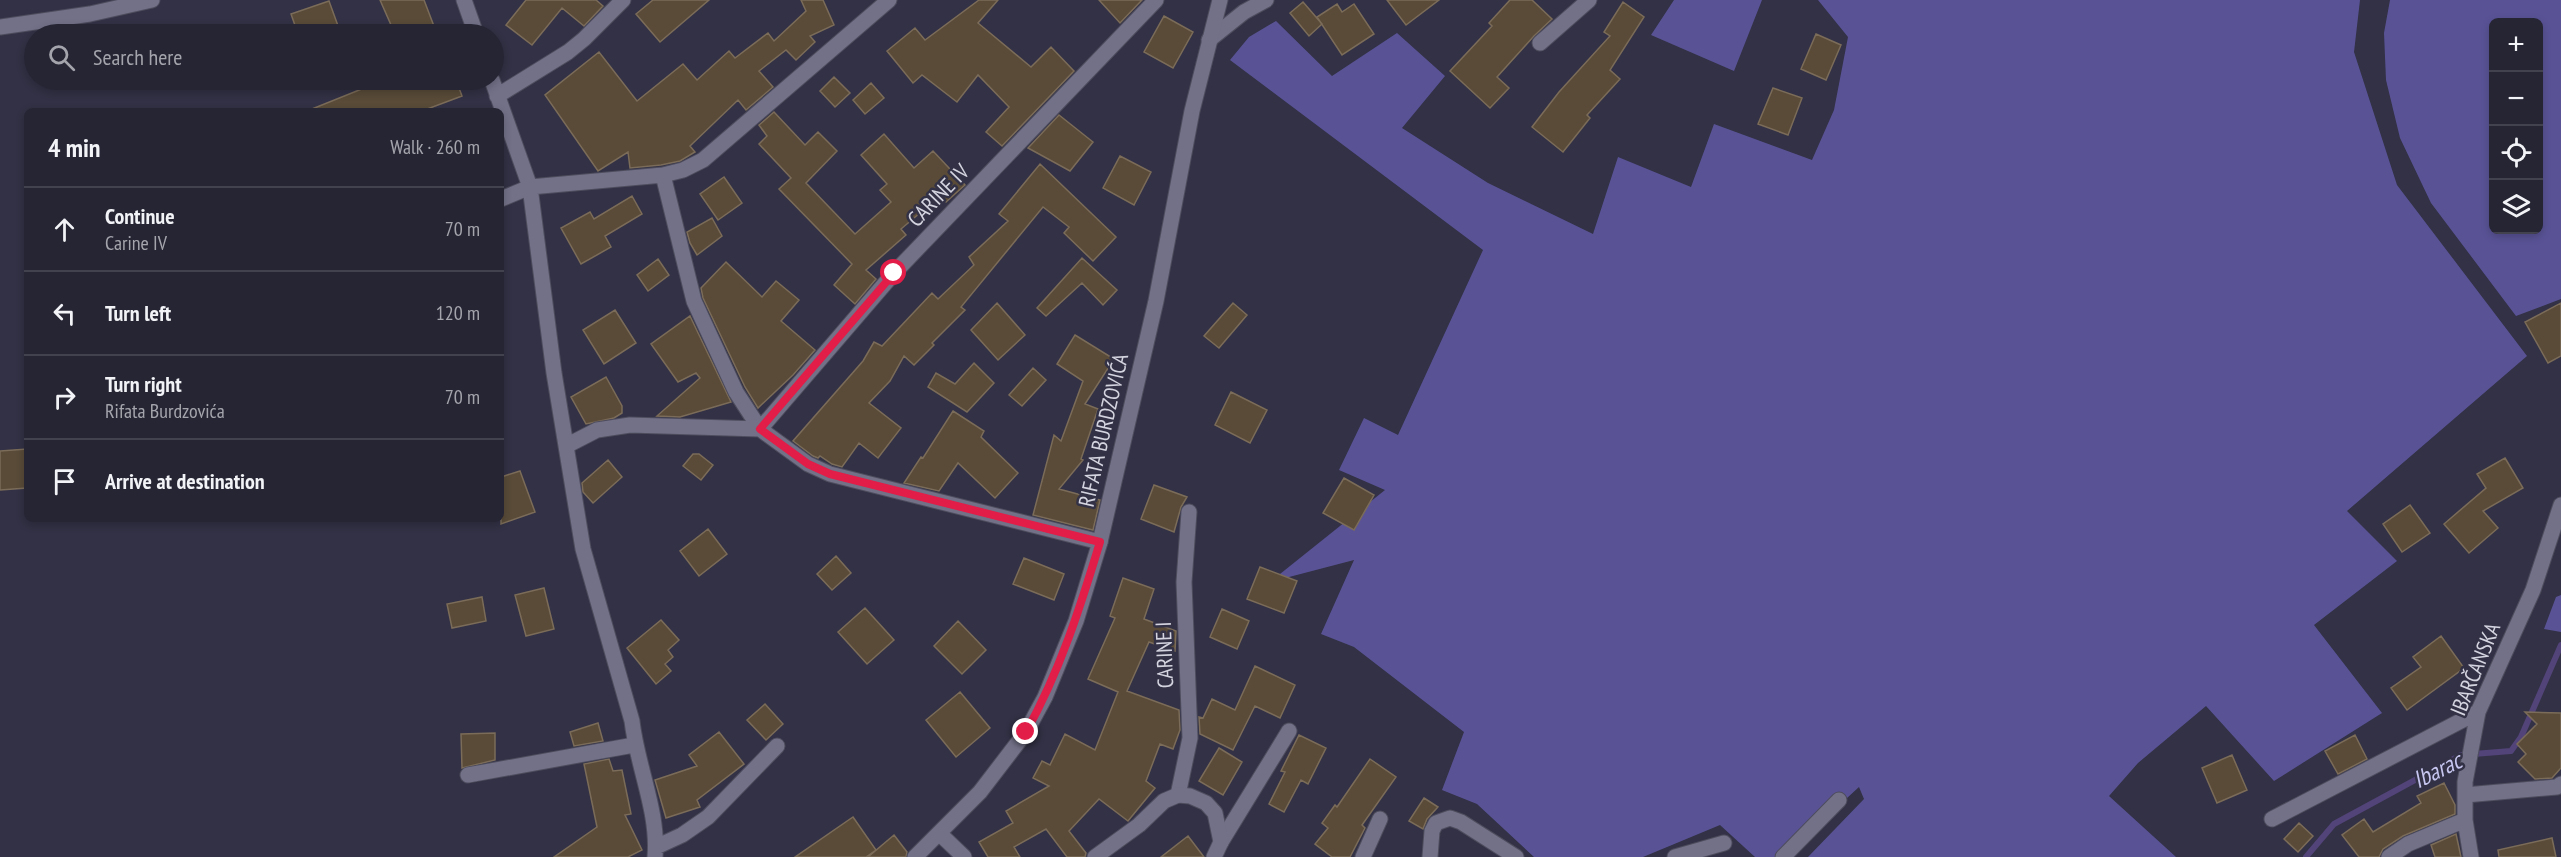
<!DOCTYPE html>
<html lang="en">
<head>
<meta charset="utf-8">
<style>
	body { margin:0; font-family:"PT Sans Narrow",sans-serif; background:#2e2d3c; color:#f1f3f6 }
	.controls { position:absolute; right:18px; top:18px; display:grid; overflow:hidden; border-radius:9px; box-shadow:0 3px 9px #0003 }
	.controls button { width:54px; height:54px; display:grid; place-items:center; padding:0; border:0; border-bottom:2px solid #42424f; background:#262534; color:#f1f3f6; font:30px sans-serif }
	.stop { position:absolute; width:18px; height:18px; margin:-14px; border:4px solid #e11d48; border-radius:50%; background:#fff }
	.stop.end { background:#e11d48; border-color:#fff; box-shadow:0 2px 6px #0008 }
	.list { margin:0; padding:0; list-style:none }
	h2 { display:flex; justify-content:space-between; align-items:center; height:78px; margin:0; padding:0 24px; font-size:26px }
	h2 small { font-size:20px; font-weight:400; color:#a4a5ac }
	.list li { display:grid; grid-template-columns:39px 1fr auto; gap:18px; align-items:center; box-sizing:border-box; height:84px; padding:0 24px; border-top:2px solid #42424f }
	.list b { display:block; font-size:22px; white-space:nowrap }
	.list p { margin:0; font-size:20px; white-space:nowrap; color:#a4a5ac }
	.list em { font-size:20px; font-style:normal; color:#a4a5ac }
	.icon { flex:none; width:33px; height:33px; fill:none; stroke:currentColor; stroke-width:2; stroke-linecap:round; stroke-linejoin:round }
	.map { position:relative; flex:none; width:2561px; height:857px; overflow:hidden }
	.search { position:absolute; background:#262534; box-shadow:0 3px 9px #0003; left:24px; top:24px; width:480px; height:66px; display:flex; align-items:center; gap:15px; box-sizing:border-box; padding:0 21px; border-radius:33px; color:#a4a5ac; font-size:22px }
	.panel { position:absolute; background:#262534; box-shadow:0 3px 9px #0003; left:24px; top:108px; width:480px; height:414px; border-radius:9px }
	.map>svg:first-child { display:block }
	.green { fill:#595396; fill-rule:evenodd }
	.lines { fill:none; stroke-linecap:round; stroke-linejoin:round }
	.stream { stroke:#524378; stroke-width:6 }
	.building { fill:#594b38; stroke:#7b6c59; stroke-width:1.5 }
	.street-casing { stroke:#4e4d5e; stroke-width:17 }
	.secondary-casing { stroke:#4e4d5e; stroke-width:17 }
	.street { stroke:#727188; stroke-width:15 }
	.secondary { stroke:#727188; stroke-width:15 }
	.route { stroke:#e11d48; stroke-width:8 }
	.labels { text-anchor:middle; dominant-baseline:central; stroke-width:5; stroke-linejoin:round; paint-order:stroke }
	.street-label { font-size:22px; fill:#d4d4e0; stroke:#323145 }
	.water-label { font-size:24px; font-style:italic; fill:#c7c6f0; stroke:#323145 }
</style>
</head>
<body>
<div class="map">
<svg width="2561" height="857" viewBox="0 0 2561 857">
	<rect width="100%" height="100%" fill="#323145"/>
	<!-- green -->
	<path class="green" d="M1674,0H1762L1734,71L1651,35Z
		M1818,0H2360L2354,52L2397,185L2527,356L2347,511L2397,561L2314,625L2382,713L2274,781L2206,706L2138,763L2109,796L2176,857H1808L1864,799L1859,787L1783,857H1755L1720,825L1643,857H1534L1477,804L1442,790L1464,732L1354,647L1321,634L1354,560L1270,582L1385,490L1339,470L1364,418L1398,435L1483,250L1230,60L1249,37L1276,21L1332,76L1397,33L1445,76L1402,128L1488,183L1593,234L1618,157L1691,187L1714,124L1812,160L1834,110L1848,37Z
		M2390,0H2561V299L2516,316L2431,203L2400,138L2386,80L2384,33ZM2494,22H2538V230H2494Z
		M2561,595V632L2544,629L2556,597Z"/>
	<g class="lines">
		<!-- stream -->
		<path class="stream" d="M2306,857L2334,824L2461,755L2511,751L2521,737L2561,645"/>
	</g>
	<!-- building -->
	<path class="building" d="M380,0H424L437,34H395Z
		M526,0H596L603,6L584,26L562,8L532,45L506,25Z
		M653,0H709L660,42L636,14Z
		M801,0H823L834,25L810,36L815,42L796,60L786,50L759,71L773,87L746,110L738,100L690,146L695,152L680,161L661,165L630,168L628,152L598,171L545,95L599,52L637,101L683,64L697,80L729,51L735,58L768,33L774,41L806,11Z
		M979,0H998L978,23L1031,67L1051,47L1074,71L1002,146L986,132L1009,107L978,75L957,102L922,75L913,83L887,51L915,28L925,40Z
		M1099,0H1142L1120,23Z
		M1387,0H1439L1406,25Z
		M1510,0H1532L1552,19L1534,36L1497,77L1509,88L1490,108L1450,71L1492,26L1489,23Z
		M329,1L341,34H298L291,14Z
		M1303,2L1322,24L1309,36L1290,13Z
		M1623,2L1644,17L1610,70L1620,79L1587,115L1590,118L1563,152L1532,127L1559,92L1610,36L1604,32Z
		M1337,4L1342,12L1354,4L1374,34L1342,55L1317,17Z
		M1164,16L1193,32L1173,68L1144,52Z
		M1816,34L1841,45L1826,80L1801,69Z
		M834,77L850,93L835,107L820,91Z
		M384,80H456L462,96L422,111H307Z
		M871,83L884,98L865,114L853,100Z
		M1773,88L1802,98L1788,135L1758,124Z
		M774,112L805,145L818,132L837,151L806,183L855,234L891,202L880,190L887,184L861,155L884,134L914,168L933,151L965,185L946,202L940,196L901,229L906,235L866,270L876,279L855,304L834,285L852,264L779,189L791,178L759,144L767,136L759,125Z
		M1059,115L1093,142L1070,171L1028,148Z
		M1120,156L1151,172L1134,205L1103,188Z
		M1040,164L1116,237L1093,261L1064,233L1069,227L1043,207L961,307L965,310L932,343L934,345L914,365L904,356L890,381L869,403L901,428L878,458L859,443L842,467L832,464L820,456L818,458L813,456L793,441L863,361L874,342L882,346L932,293L938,299L974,265L969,257L1008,221L999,214Z
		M724,177L742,203L718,220L700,194Z
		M632,196L642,214L605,236L611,247L581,264L561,228L590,212L594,219Z
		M712,218L722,236L697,255L690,243L687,232Z
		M1082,258L1117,290L1103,305L1082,283L1046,316L1037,308Z
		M658,259L669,275L648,291L637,275Z
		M726,262L762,297L776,281L799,300L781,321L815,350L793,375L758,408L745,387L703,298L701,288Z
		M997,303L1025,335L998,360L971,330Z
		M1233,303L1247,315L1219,348L1204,336Z
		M2561,303V356L2548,363L2525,322Z
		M615,310L636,343L604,364L583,330Z
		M690,316L731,402L680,417L657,416L700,378L696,373L678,382L651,344Z
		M1075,335L1114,359L1085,404L1098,409L1081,459L1083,460L1059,489L1100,500L1093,530L1033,515L1054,435L1061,441L1083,381L1057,364Z
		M974,363L994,383L967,412L928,387L936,373L955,384Z
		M1033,368L1046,380L1022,406L1009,395Z
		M606,377L622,406V413L614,418L586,424L571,397Z
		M1231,392L1267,410L1250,443L1215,425Z
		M953,411L984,431L981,437L1018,473L995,498L958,463L939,491L904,483L921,457L923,458Z
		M27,449V488L0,490V451Z
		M693,454H699L713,465L701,480L683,466Z
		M2505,458L2523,488L2483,511L2498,528L2469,553L2444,524L2486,488L2477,474Z
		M608,460L622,477L593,503L583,492L582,483Z
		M520,471L535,512L501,524V477Z
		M1344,478L1374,495L1354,530L1323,513Z
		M1154,485L1187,497L1181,507L1174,532L1141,519Z
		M2410,505L2430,533L2402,552L2383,524Z
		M708,529L727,554L699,576L680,551Z
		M836,556L851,573L832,590L817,574Z
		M1024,558L1064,574L1054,600L1013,584Z
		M1260,567L1297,581L1284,613L1247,599Z
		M1123,578L1154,589L1144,619L1176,631L1175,651L1149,642L1127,691L1179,710L1180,730L1173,749L1160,744L1146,781L1155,788L1128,821L1099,799L1069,831L1086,853L1085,857H1067L1046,829L1014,847L1020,857H988L979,842L1013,823L1006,811L1049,786L1033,778L1042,761L1050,765L1065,734L1095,750L1118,692L1088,679L1115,618L1110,616Z
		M544,588L554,629L526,636L515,595Z
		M482,597L486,621L452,628L447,604Z
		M865,608L894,640L867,664L838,632Z
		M1222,609L1249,621L1237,649L1210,637Z
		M661,620L679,640L668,650L673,657L665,664L671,671L656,684L627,648Z
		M958,621L986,650L962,674L934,646Z
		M2441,636L2464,668L2407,710L2391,688L2421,667L2413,657Z
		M1255,666L1295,685L1280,718L1255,706L1233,750L1200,734L1199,717L1203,718L1212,699L1235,710Z
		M960,692L990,728L956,757L926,720Z
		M765,704L783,724L766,740L747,720Z
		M2525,712L2561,713V768L2552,778L2535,779L2518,762L2526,754L2517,744L2537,724Z
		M598,723L603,741L574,746L570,732Z
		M719,732L744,764L697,800L700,807L666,818L655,780L697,766L689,755Z
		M495,733V760L462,768L461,734Z
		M1299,735L1326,748L1308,784L1301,780L1284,812L1269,804L1285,772L1281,771Z
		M2355,735L2367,759L2338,774L2325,751Z
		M1219,748L1242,762L1223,795L1199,781Z
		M2232,755L2247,790L2217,803L2202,768Z
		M609,759L613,771L622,770L631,814L625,815L642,850L628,857H554L597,827L584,764Z
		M1370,759L1396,777L1362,825L1365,828L1350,857H1332L1315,844L1328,828L1322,823L1335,805L1337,807Z
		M2444,783L2455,805V814L2403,836L2383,849L2379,857H2359L2342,835L2364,819L2373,832L2421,803L2417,796Z
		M1424,798L1438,807L1427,819L1423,829L1409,821Z
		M853,817L876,850L866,857H795Z
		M2299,823L2313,836L2298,852L2284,839Z
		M2456,834L2461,857H2435L2431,845Z
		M894,835L907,852L906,857H868Z
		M1188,836L1204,857H1161Z
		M2552,838L2556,857H2499L2498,850Z"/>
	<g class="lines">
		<defs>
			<path id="street" d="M464,0L476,34
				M0,27L90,14L152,0
				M1209,40L1244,12L1266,0
				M1540,43L1589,0
				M492,80L530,187L554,373L583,549L632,721C637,766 659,812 655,857
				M497,96L568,52L584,39L623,0
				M663,175L694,301L736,392L760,429L894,273L1156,0
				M501,199L530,187L663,175L683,170L703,160L889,0
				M566,446L597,430L630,425L760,429L808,464L830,474L1100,542
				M468,775L634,745
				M1178,795L1190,738L1184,582L1189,512
				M2465,795L2557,787L2561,784
				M2272,819L2478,712
				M1221,842L1289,731
				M656,847L682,835L708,817L777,746
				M1363,857L1380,819
				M1430,857L1432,831L1436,823L1450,818L1461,822L1516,857
				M1675,857L1724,843
				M1783,857L1839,800
				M2389,857L2408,844L2465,820
				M2471,857L2465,820V782L2478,712L2533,590L2561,505"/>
			<path id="secondary" d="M939,833L964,857
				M915,857L980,792L1026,732L1045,697L1076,621L1100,542L1156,301L1192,111L1220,0
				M1095,857L1139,825L1164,801L1178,795L1190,796L1206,803L1215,813L1221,842L1214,857"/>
		</defs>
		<!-- street casing -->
		<use href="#street" class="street-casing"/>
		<!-- secondary casing -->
		<use href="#secondary" class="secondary-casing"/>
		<!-- street -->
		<use href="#street" class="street"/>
		<!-- secondary -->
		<use href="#secondary" class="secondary"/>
	</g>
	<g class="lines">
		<!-- route -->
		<path class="route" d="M894,273L760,429L808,464L830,474L1100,542C1080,608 1060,671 1026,732"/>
	</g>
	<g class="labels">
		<!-- street labels -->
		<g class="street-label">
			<text transform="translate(938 195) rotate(-46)">CARINE IV</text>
			<text transform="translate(1103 430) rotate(-77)">RIFATA BURDZOVIĆA</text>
			<text transform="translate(1164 655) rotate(-92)">CARINE I</text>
			<text transform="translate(2475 669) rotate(-68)">IBARČANSKA</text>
		</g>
		<!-- water labels -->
		<g class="water-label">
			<text transform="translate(2437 770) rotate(-26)">Ibarac</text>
		</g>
	</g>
</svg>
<div class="controls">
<button>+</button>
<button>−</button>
<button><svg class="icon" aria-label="locate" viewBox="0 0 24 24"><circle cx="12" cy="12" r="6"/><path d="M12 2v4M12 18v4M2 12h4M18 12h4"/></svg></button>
<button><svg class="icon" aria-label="layers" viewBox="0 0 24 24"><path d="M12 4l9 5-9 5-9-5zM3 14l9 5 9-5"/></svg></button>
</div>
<div class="stop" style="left:894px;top:273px"></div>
<div class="stop end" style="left:1026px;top:732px"></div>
<div class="search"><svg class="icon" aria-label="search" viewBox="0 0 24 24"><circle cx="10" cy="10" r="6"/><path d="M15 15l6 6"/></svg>Search here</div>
<section class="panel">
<h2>4 min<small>Walk · 260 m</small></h2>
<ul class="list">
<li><svg class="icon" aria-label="ahead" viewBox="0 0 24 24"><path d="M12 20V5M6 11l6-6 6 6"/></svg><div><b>Continue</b><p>Carine IV</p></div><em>70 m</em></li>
<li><svg class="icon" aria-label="left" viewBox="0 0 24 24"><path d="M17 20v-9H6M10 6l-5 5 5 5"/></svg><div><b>Turn left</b></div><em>120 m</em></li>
<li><svg class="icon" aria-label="right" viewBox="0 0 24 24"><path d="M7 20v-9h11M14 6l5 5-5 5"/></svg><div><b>Turn right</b><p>Rifata Burdzovića</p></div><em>70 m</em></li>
<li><svg class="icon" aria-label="arrive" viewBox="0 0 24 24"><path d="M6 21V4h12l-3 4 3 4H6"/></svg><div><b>Arrive at destination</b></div></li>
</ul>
</section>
</div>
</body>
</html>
